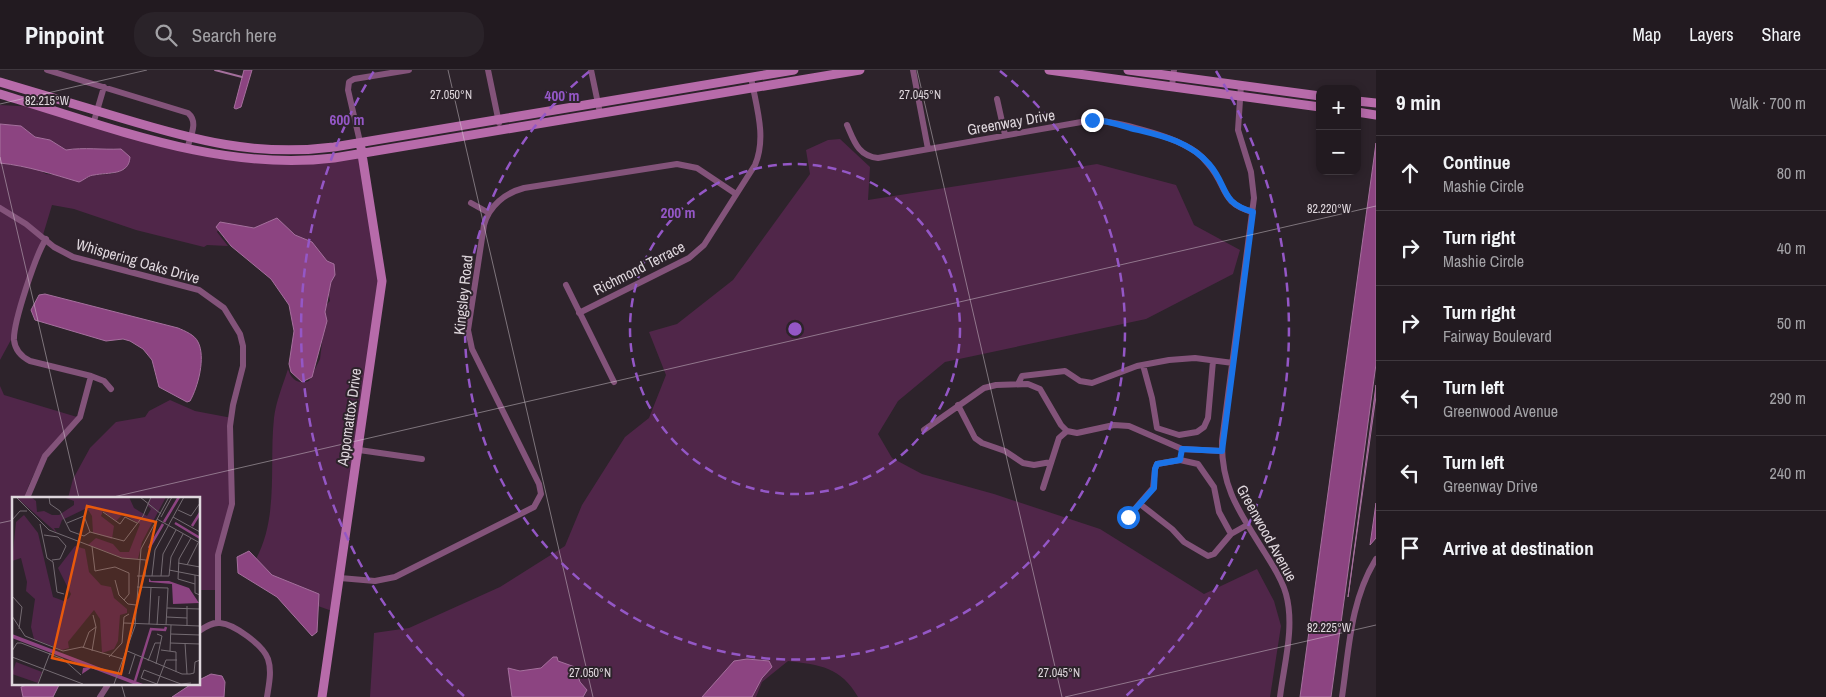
<!DOCTYPE html>
<html lang="en">
<head>
<meta charset="utf-8">
<style>
	body { margin:0; font-family:"Archivo Narrow",sans-serif; background:#2a2329; color:#f1f3f6 }
	.controls { position:absolute; right:15px; top:15px; display:grid; overflow:hidden; border-radius:10px; box-shadow:0 2px 8px #0003 }
	.controls button { width:45px; height:45px; display:grid; place-items:center; padding:0; border:0; border-bottom:1px solid #3f383e; background:#221a20; color:#f1f3f6; font:25px sans-serif }
	.stop { position:absolute; width:15px; height:15px; margin:-11px; border:4px solid #1a73e8; border-radius:50%; background:#fff }
	.stop.end { background:#1a73e8; border-color:#fff; box-shadow:0 1px 5px #0008 }
	.list { margin:0; padding:0; list-style:none }
	h2 { display:flex; justify-content:space-between; align-items:center; height:65px; margin:0; padding:0 20px; font-size:21px }
	h2 small { font-size:16px; font-weight:400; color:#a2a1a5 }
	.list li { display:grid; grid-template-columns:32px 1fr auto; gap:15px; align-items:center; box-sizing:border-box; height:75px; padding:0 20px; border-top:1px solid #3f383e }
	.list b { display:block; font-size:19px; white-space:nowrap }
	.list p { margin:0; font-size:16px; white-space:nowrap; color:#a2a1a5 }
	.list em { font-size:16px; font-style:normal; color:#a2a1a5 }
	.icon { flex:none; width:28px; height:28px; fill:none; stroke:currentColor; stroke-width:2; stroke-linecap:round; stroke-linejoin:round }
	.map { position:relative; flex:none; width:1376px; height:627px; overflow:hidden }
	header { display:flex; align-items:center; gap:30px; box-sizing:border-box; height:70px; padding:0 25px; background:#221a20; border-bottom:1px solid #3f383e }
	header strong { font-size:24px }
	nav { display:flex; gap:28px; margin-inline-start:auto; font-size:18px }
	.search { width:350px; height:45px; background:#2a2329; display:flex; align-items:center; gap:12px; box-sizing:border-box; padding:0 18px; border-radius:20px; color:#a2a1a5; font-size:19px }
	main { display:flex }
	aside { flex:1; background:#221a20 }
	.map>svg:first-child { display:block }
	.green { fill:#502649 }
	.water { fill:#8c4481; stroke:#a5709d }
	.lines { fill:none; stroke-linecap:round; stroke-linejoin:round }
	.stream { stroke:#a5709d; stroke-width:2 }
	.street { stroke:#83537a; stroke-width:6 }
	.secondary { stroke:#b76baa; stroke-width:9 }
	.route { stroke:#1a73e8; stroke-width:6 }
	.ticks { fill:none; stroke:#dfd7dd; stroke-width:1; stroke-opacity:0.45 }
	.ring { fill:none; stroke:#9457c6; stroke-width:2.5; stroke-dasharray:9 6 }
	.labels { text-anchor:middle; dominant-baseline:central; stroke-width:4; stroke-linejoin:round; paint-order:stroke }
	.street-label { font-size:15px; fill:#dfd7dd; stroke:#2d232b }
	.inset-river { fill:none; stroke:#8c4481; stroke-width:2.5 }
	.inset-road { fill:none; stroke:#746b72; stroke-width:1 }
	.view { fill:#e8590c; fill-opacity:0.15; stroke:#e8590c; stroke-width:2.5 }
	.inset-edge { fill:none; stroke:#dfd7dd; stroke-width:2.5 }
	.ticks-label { font-size:12px; text-anchor:middle; fill:#dfd7dd; stroke:#2d232b; stroke-width:4; stroke-linejoin:round; paint-order:stroke }
	.centre { fill:#9457c6; stroke:#2d232b; stroke-width:2.5 }
	.ring-label { font-size:15px; text-anchor:middle; font-weight:bold; fill:#9457c6; stroke:#2d232b; stroke-width:4; stroke-linejoin:round; paint-order:stroke }
</style>
</head>
<body>
<header>
<strong>Pinpoint</strong>
<div class="search"><svg class="icon" aria-label="search" viewBox="0 0 24 24"><circle cx="10" cy="10" r="6"/><path d="M15 15l6 6"/></svg>Search here</div>
<nav><a>Map</a><a>Layers</a><a>Share</a></nav>
</header>
<main>
<div class="map">
<svg width="1376" height="627" viewBox="0 0 1376 627">
	<rect width="100%" height="100%" fill="#2d232b"/>
	<!-- green -->
	<path class="green" d="M0,35L36,37L219,89L287,94L360,86L379,211L332,541L318,536V524L272,505L256,489C279,446 269,394 274,348C276,331 283,315 288,299C291,309 298,315 309,311L320,289L323,264L327,252L323,238L330,231C326,200 303,171 279,153L263,158L220,157L217,162L228,176L207,175L204,177L136,160L74,139L52,135L12,268L0,290V93L36,98L46,104L87,108L91,105L112,104L126,99C103,82 95,75 66,80L50,70L35,67L21,56L0,54Z
		M840,69L870,97L868,130L1097,94L1176,115L1194,155L1240,180L1233,204L1146,249L945,292L898,331L878,364L892,388L922,404L994,424L1100,459L1204,524L1257,499L1274,531L1281,556L1270,627H858C841,597 820,595 788,591L762,612L756,627H370L374,563L409,558L500,517L565,476L582,435L625,367L649,348L666,305L649,262L677,254L733,210L810,104L806,80L828,70Z
		M0,316L4,325L77,347C49,377 38,390 24,428H14V613H32L22,619L23,627H0Z
		M170,330L195,341L232,348V435L219,478L218,520H199V428H68L73,409L90,378L116,352L145,347L149,341Z"/>
	<!-- water -->
	<path class="water" d="M244,0H252L241,37L236,39L234,38Z
		M0,54L21,56L35,67L50,70L66,80C84,77 102,80 121,79L130,87C129,106 108,102 94,105C89,105 84,110 79,112C52,104 28,96 0,93Z
		M1376,73V294L1331,627H1300Z
		M277,148L295,165L312,172L327,191L334,194L335,205L331,212L325,242L327,251L312,307L302,312L291,302L289,294L294,261L289,235L271,209L231,176L216,157L220,152L254,158Z
		M45,224L178,258C185,261 195,265 198,272C206,287 198,317 190,331L187,332L159,317L152,290L143,279L130,271L123,269L106,271L35,250L31,240L39,225Z
		M1376,315V326L1348,527Z
		M1376,433V468L1370,475Z
		M249,481L272,505L319,524L317,562L312,566L277,527L238,503L237,487Z
		M553,587H557L558,591L575,597L580,612L587,620L583,627H512L508,598L520,601L541,598Z
		M747,589L769,591L772,597L762,608L752,627H702L734,591Z
		M211,604L222,606L225,612L224,627H172L193,613H199V610Z
		M32,613H60L53,627H23L21,617Z"/>
	<g class="lines">
		<!-- stream -->
		<path class="stream" d="M215,0L242,7"/>
		<!-- street -->
		<path class="street" d="M47,0L188,43C199,52 190,67 187,79
			M488,0L499,53
			M591,0L600,43
			M913,0L928,79
			M1241,15L1238,60L1251,102L1254,128L1222,371C1221,419 1241,444 1265,483C1273,496 1282,509 1286,524C1295,557 1284,594 1280,627
			M1172,16L1174,0
			M997,29L1005,65
			M94,51L104,17
			M847,55C854,71 858,86 878,88L1087,51C1107,48 1166,65 1184,75C1193,79 1202,86 1208,94C1228,116 1219,133 1253,142
			M360,72L348,20L349,12L354,9L409,0
			M471,133L489,143
			M0,138L26,154L54,177L73,187L199,220L224,238L240,264L243,276V296L233,335L230,356L232,434L218,485V552
			M566,215L614,312
			M579,243L689,188L704,175L755,95C767,67 756,36 751,7
			M1143,295L1152,328L1157,358L1179,365L1197,362L1204,357L1208,348L1213,291
			M91,306L104,311L111,319
			M1018,314L1022,306L1065,301L1080,311L1092,313L1137,296L1169,290L1195,288L1233,293
			M958,335L975,368L982,373L1005,381L1023,393L1034,395L1051,392
			M924,360L984,318L996,315L1028,314L1040,319L1061,355L1067,361L1077,363L1114,355L1129,356L1182,379L1222,381
			M359,380L422,389
			M1043,418L1059,368L1067,361
			M27,428L45,386L80,347L91,306L30,291C22,287 15,280 14,270C13,253 36,184 46,169
			M1140,434L1172,459L1184,472L1208,486L1214,484L1231,464L1247,455
			M1128,447L1153,418L1155,399L1157,394L1180,390L1198,394L1214,417L1219,442L1231,464
			M340,508L375,511L395,507L534,437L541,424L539,414L472,279L468,260L484,155C489,136 505,123 524,118L677,94L697,98L736,124
			M199,561C205,557 212,552 220,553C234,554 263,575 268,589C272,601 269,614 267,627
			M100,627L109,613
			M1342,627C1349,580 1350,531 1376,489"/>
		<!-- secondary -->
		<path class="secondary" d="M1049,0L1320,37
			M1128,0L1320,26
			M0,12C40,24 80,36 121,48C194,70 256,87 334,77L794,0
			M0,24C108,56 219,102 334,88L860,0
			M1357,31L1376,33
			M1357,42L1376,45
			M322,627L382,211L361,78"/>
	</g>
	<g class="lines">
		<!-- route -->
		<path class="route" d="M1092,50C1105,50 1117,54 1130,58C1158,65 1188,70 1209,94C1229,117 1219,132 1253,142L1222,381L1182,379L1180,390L1157,394L1155,399L1154,418L1128,447"/>
	</g>
	<!-- ticks -->
	<path class="ticks" d="M448,0L593,627M917,0L1062,627M0,34L147,0M0,87L79,428M109,428L1376,136M0,453L14,450M121,613L125,627M1065,627L1376,555"/>
	<!-- distance rings -->
	<g class="ring">
		<circle cx="795" cy="259" r="165"/>
		<path d="M1000 1A330 330 0 1 1 590 1"/>
		<path d="M464 626A494 494 0 0 1 374 1M1216 1A494 494 0 0 1 1126 626"/>
	</g>
	<g class="labels">
		<!-- street labels -->
		<g class="street-label">
			<text transform="translate(1011 52) rotate(-10)">Greenway Drive</text>
			<text transform="translate(138 191) rotate(16)">Whispering Oaks Drive</text>
			<text transform="translate(639 198) rotate(-27)">Richmond Terrace</text>
			<text transform="translate(463 225) rotate(-84)">Kingsley Road</text>
			<text transform="translate(349 347) rotate(-82)">Appomattox Drive</text>
			<text transform="translate(1267 463) rotate(61)">Greenwood Avenue</text>
		</g>
	</g>
	<!-- overview -->
	<g transform="translate(12 427)">
		<rect width="188" height="188" fill="#2d232b"/>
		<path d="M4,0H19L24,4L25,15L32,14L40,18H47L62,8V4L51,0H117L122,11L135,19L139,12L135,8L139,0H154L130,45L126,62L111,61L76,48L84,41L101,47L108,55H117L128,27L111,17L104,24L91,14L89,19L102,29L100,42L81,36L80,19L75,11L50,23L47,31H42L45,36ZM12,18L26,36L41,100L52,104L57,101L59,97L46,71L63,49L73,52L77,75L89,88L99,90L102,101L115,112V116L108,118L106,144L102,152L90,156L88,122L82,113L56,145L57,151L50,153L22,142L19,130L23,102L14,94L15,85L9,61L0,64L4,25ZM4,165L30,175L26,186L0,177Z" fill="#502649"/>
		<path d="M137,81L139,84H157L177,91L187,106L161,107L160,87L137,85ZM0,137L131,187H121L79,171L70,177L71,171L76,170L0,141Z" fill="#8c4481"/>
		<path class="inset-river" d="M152,25L167,0M163,26L188,41M180,29L188,16M137,51L151,27M123,184L139,132L153,133L154,130"/>
		<path class="inset-road" d="M4,0L37,33L110,61L134,63L133,79M37,0L38,7L48,14L58,34L72,39L78,35L72,19L55,26M128,0L149,17M166,13L179,19L188,6M91,15L108,27L113,20L125,26M149,20L160,0M161,20L188,35M145,22L188,46M0,23L8,14H15M28,27L35,61L41,65L45,95L52,97M78,35L112,44L131,19L139,0M32,38L46,40L54,49M179,41L167,62L166,82L183,87M80,49L83,74L103,70L117,76V97L112,103M40,63L48,62L54,49M166,66L188,70M175,68L186,46M157,73L188,79M183,78V96L188,98M125,79H157L159,60L171,37M140,79L143,53L172,0M149,79L151,57L164,33M103,83L107,98L116,107L124,108M125,90L156,91L154,128M0,99L10,110L7,132M155,111L188,112M0,119L13,139L51,154L70,150L111,162M155,120L175,121M112,126L188,129M137,127L139,90M145,128L147,99M175,129V109M159,137L188,138M158,146L188,147M173,146L175,177M71,151L77,135L84,130M113,153L170,177H178M149,153L164,155V175M0,154L5,146H9L51,162L69,178M80,154L84,130L81,118M158,154L159,128M0,160L71,187M97,160L110,146L112,120L117,117M136,164L143,146H149M144,167L150,139L145,137M117,177L123,158M178,177L182,176L183,165L188,163M26,187L38,156M102,187L123,129L129,52L157,0M145,187L129,181L132,173L169,187L179,186M145,187L154,163H165"/>
		<path class="view" d="M75,9L144,25L109,177L40,161Z"/>
		<rect width="188" height="188" class="inset-edge"/>
	</g>
	<g class="ticks-label">
		<text x="451" y="29">27.050°N</text>
		<text x="920" y="29">27.045°N</text>
		<text x="47" y="35">82.215°W</text>
		<text x="1329" y="143">82.220°W</text>
		<text x="1329" y="562">82.225°W</text>
		<text x="590" y="607">27.050°N</text>
		<text x="1059" y="607">27.045°N</text>
	</g>
	<circle cx="795" cy="259" r="8" class="centre"/>
	<g class="ring-label">
		<text x="562" y="31">400 m</text>
		<text x="347" y="55">600 m</text>
		<text x="678" y="148">200 m</text>
	</g>
</svg>
<div class="controls">
<button>+</button>
<button>−</button>
</div>
<div class="stop" style="left:1128px;top:447px"></div>
<div class="stop end" style="left:1092px;top:50px"></div>
</div>
<aside>
<h2>9 min<small>Walk · 700 m</small></h2>
<ul class="list">
<li><svg class="icon" aria-label="ahead" viewBox="0 0 24 24"><path d="M12 20V5M6 11l6-6 6 6"/></svg><div><b>Continue</b><p>Mashie Circle</p></div><em>80 m</em></li>
<li><svg class="icon" aria-label="right" viewBox="0 0 24 24"><path d="M7 20v-9h11M14 6l5 5-5 5"/></svg><div><b>Turn right</b><p>Mashie Circle</p></div><em>40 m</em></li>
<li><svg class="icon" aria-label="right" viewBox="0 0 24 24"><path d="M7 20v-9h11M14 6l5 5-5 5"/></svg><div><b>Turn right</b><p>Fairway Boulevard</p></div><em>50 m</em></li>
<li><svg class="icon" aria-label="left" viewBox="0 0 24 24"><path d="M17 20v-9H6M10 6l-5 5 5 5"/></svg><div><b>Turn left</b><p>Greenwood Avenue</p></div><em>290 m</em></li>
<li><svg class="icon" aria-label="left" viewBox="0 0 24 24"><path d="M17 20v-9H6M10 6l-5 5 5 5"/></svg><div><b>Turn left</b><p>Greenway Drive</p></div><em>240 m</em></li>
<li><svg class="icon" aria-label="arrive" viewBox="0 0 24 24"><path d="M6 21V4h12l-3 4 3 4H6"/></svg><div><b>Arrive at destination</b></div></li>
</ul>
</aside>
</main>
</body>
</html>
